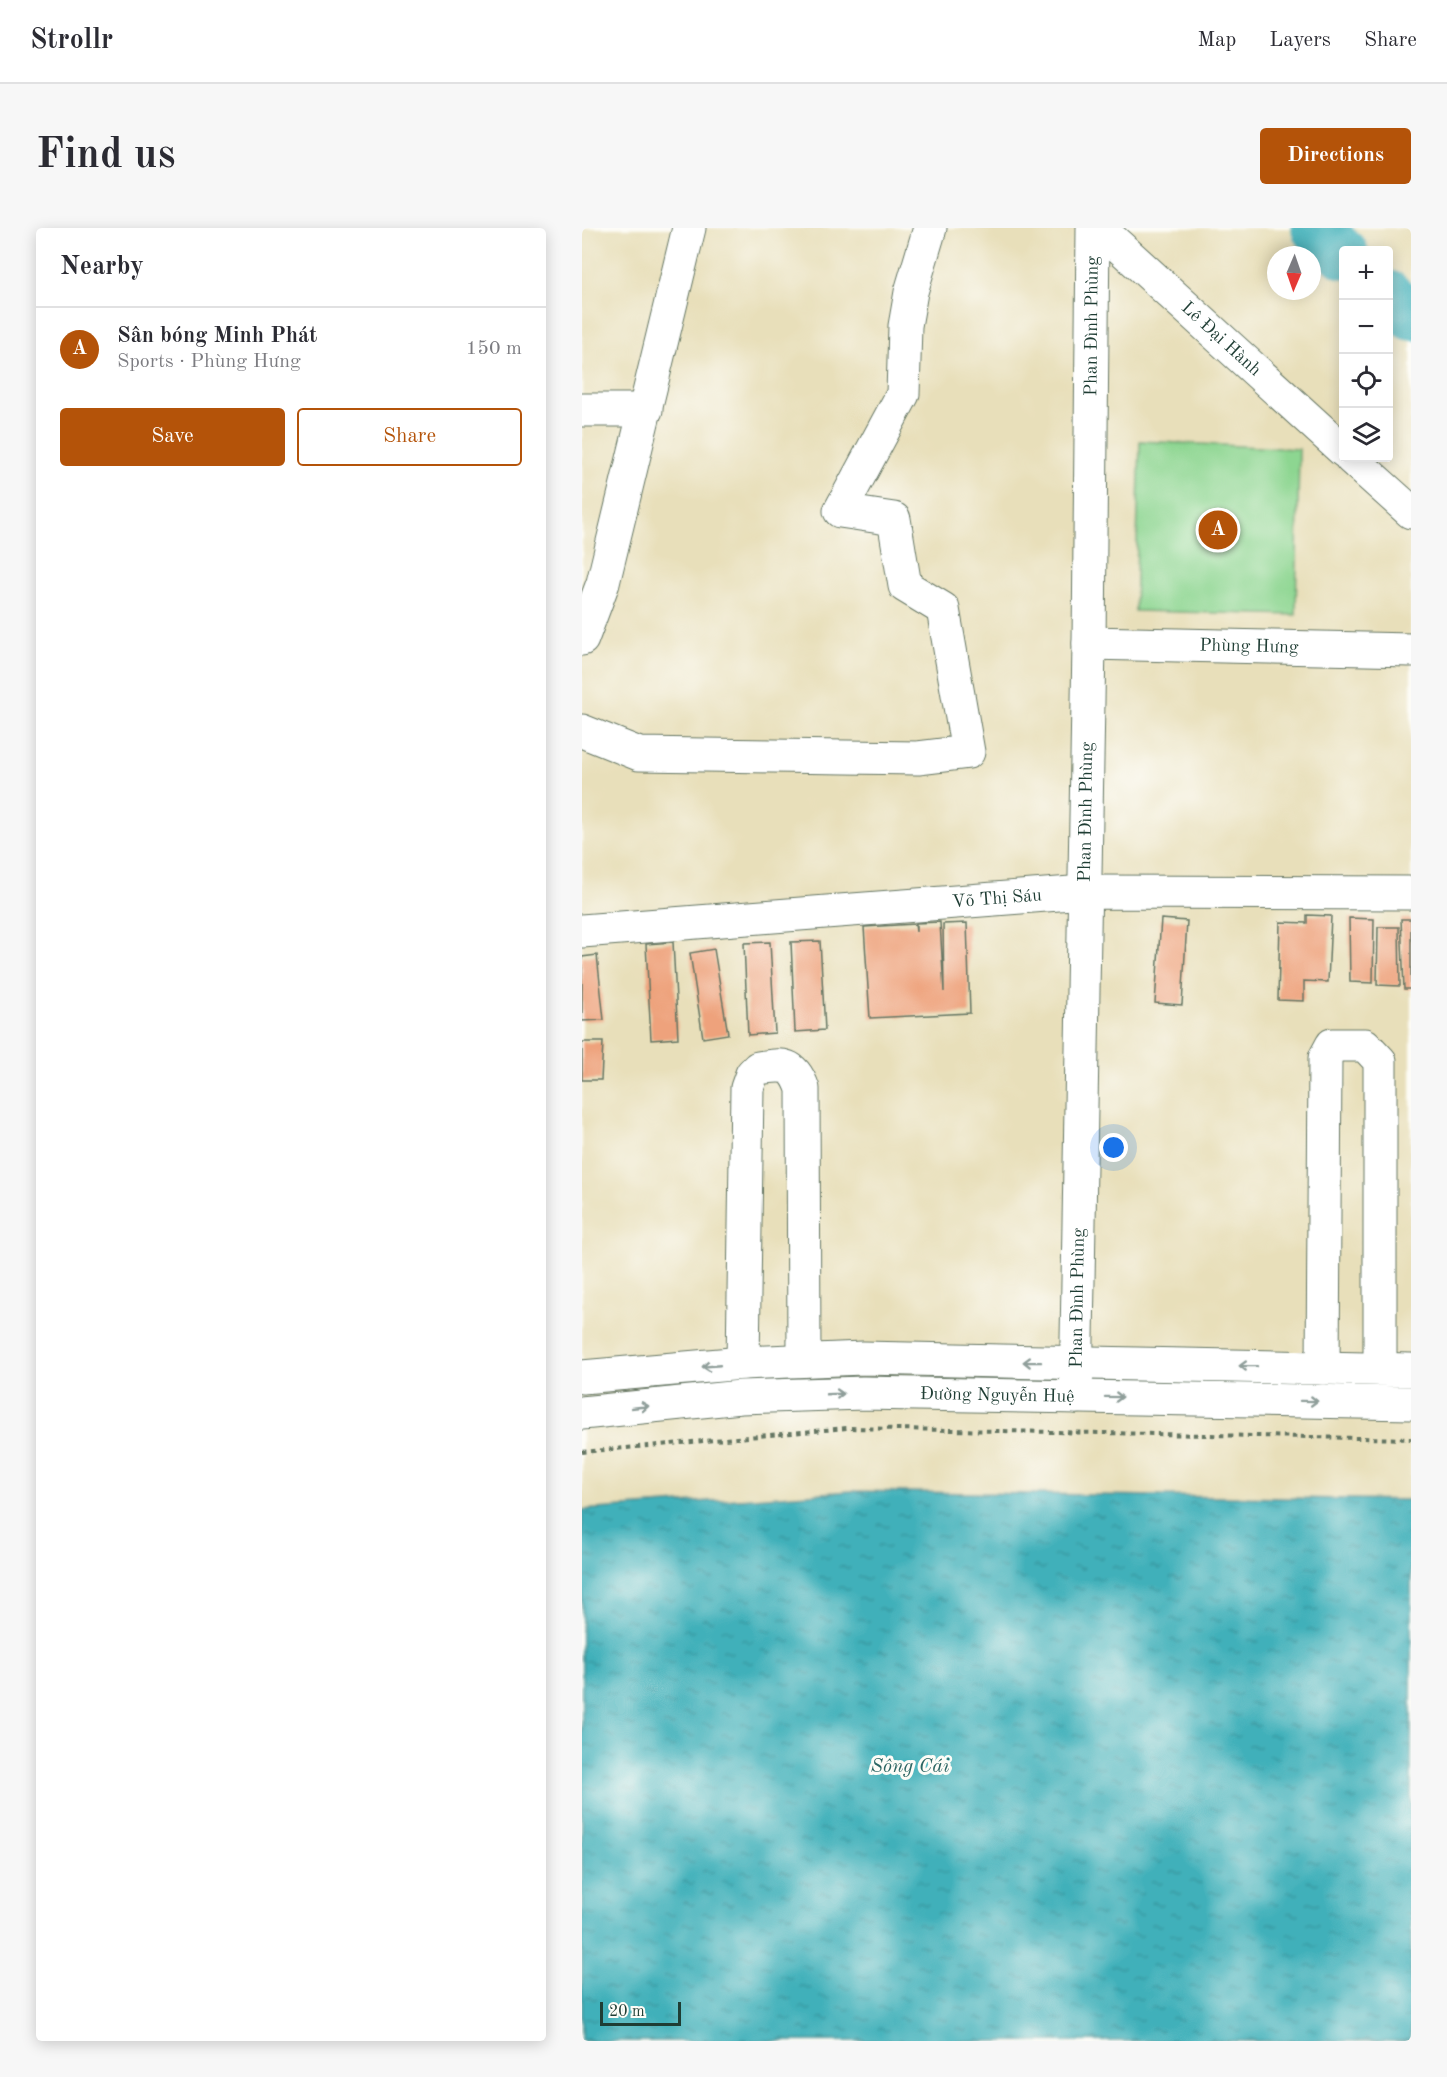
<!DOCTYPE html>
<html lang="en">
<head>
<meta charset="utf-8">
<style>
	body { margin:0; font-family:"Old Standard TT",serif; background:#f7f7f7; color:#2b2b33 }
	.controls { position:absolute; right:18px; top:18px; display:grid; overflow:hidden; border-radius:6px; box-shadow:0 3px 15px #0003 }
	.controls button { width:54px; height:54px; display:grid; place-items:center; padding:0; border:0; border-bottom:2px solid #e1e1e2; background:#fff; color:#2b2b33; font:30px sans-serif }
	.compass { position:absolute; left:685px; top:18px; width:54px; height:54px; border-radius:50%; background:#fff; box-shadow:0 3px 15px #0003; rotate:182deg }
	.scale { position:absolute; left:18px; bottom:15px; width:81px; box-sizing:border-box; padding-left:6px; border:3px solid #1f3d34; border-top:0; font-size:16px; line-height:21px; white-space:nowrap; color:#1f3d34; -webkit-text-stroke:4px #fdfcf7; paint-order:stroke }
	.you { position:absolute; left:532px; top:920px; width:21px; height:21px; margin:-15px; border:4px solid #fff; border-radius:50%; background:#1a73e8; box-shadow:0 0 0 9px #1a73e833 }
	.badge { display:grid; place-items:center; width:39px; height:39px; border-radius:50%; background:#b45309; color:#fff; font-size:20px; font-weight:700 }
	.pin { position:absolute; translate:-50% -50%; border:3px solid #fff; box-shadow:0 2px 6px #0006 }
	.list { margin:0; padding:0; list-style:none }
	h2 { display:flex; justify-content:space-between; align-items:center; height:78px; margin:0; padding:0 24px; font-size:26px }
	h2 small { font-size:20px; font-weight:400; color:#7c7c81 }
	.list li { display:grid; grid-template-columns:39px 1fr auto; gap:18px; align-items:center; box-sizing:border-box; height:84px; padding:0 24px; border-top:2px solid #e1e1e2 }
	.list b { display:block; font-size:22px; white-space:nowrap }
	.list p { margin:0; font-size:20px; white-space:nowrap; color:#7c7c81 }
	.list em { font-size:20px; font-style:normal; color:#7c7c81 }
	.actions { display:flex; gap:12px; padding:18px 24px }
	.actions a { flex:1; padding:14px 0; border:2px solid #b45309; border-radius:6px; text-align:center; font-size:21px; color:#b45309 }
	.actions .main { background:#b45309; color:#fff }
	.icon { flex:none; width:33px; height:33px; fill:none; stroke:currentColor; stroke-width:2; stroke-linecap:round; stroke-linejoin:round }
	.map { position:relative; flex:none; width:829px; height:1813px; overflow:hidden; border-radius:6px }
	header { display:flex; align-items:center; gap:36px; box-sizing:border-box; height:84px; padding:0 30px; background:#fff; border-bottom:2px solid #e1e1e2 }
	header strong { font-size:28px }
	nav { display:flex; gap:33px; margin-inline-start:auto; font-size:21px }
	.intro { display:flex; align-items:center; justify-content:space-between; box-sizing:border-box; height:144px; padding:0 36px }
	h1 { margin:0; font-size:42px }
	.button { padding:15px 27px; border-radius:6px; background:#b45309; color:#fff; font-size:21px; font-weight:700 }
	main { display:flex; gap:36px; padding:0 36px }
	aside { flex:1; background:#fff; border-radius:6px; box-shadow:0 3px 15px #0003 }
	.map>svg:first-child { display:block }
	.pitch { fill:#8dd691; stroke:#568a62; stroke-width:1.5 }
	.water { fill:url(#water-ripples); stroke:#307677; stroke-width:1.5 }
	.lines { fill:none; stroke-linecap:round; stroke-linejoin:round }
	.river { stroke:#40b0ba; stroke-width:50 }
	.building { fill:#eea27b }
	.minor-casing { stroke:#657663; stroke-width:35 }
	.major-casing { stroke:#657663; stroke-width:35 }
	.path { stroke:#657663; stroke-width:4; stroke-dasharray:4.5 4.5; stroke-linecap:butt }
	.minor { stroke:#fff; stroke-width:33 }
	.major { stroke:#fff; stroke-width:33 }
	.oneway { stroke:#8f9e9a }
	.labels { text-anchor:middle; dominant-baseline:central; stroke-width:6; stroke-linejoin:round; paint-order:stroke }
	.street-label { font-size:18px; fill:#1f3d34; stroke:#fdfcf7 }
	.water-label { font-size:20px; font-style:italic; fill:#2b6563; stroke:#fdfcf7 }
</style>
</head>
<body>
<header>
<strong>Strollr</strong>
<nav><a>Map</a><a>Layers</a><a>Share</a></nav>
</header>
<div class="intro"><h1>Find us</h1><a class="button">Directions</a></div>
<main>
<aside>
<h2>Nearby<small></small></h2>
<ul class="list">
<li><span class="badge">A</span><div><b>Sân bóng Minh Phát</b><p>Sports · Phùng Hưng</p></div><em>150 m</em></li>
</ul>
<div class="actions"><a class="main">Save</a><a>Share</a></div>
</aside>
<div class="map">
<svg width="829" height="1813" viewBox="0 0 829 1813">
	<defs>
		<pattern id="water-ripples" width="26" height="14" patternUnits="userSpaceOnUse" patternTransform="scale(1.5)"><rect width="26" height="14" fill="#40b0ba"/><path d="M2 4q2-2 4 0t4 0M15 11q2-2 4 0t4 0" fill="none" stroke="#359098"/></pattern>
	</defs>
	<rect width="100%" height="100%" fill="#fdfcf7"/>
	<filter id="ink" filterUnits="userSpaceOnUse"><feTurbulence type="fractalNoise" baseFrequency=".0167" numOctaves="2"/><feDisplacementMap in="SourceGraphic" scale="12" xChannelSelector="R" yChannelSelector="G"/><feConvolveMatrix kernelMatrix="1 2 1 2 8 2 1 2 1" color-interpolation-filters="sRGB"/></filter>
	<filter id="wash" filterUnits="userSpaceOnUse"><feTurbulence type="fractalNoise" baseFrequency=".008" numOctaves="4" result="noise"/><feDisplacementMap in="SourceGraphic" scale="24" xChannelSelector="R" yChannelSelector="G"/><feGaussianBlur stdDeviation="1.35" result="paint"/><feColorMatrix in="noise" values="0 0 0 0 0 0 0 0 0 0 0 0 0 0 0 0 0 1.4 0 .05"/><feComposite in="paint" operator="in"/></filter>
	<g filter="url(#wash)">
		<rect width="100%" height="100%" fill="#e8dfba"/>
		<!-- pitch -->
		<path class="pitch" d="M558,213L717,221L714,387L553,383Z"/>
		<!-- water -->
		<path class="water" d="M269,1263L829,1272V1813H0V1282Z"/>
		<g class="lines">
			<!-- river -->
			<path class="river" d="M734,0L762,26
				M806,67L829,88"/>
		</g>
		<g id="blocks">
			<!-- building -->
			<path class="building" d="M725,687L749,688L746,754L722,753V773L696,772L698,694L725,695Z
				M767,690L792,691L791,755L768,754Z
				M579,691L605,693L600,777L573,775Z
				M819,691H829V761H822Z
				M358,694L362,764L361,696L385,695L388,785L288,790L282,699L333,696L334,704V695Z
				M796,699H817L818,758L795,757Z
				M238,713L243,802L213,804L209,714Z
				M91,714L96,810L69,812L64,716Z
				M188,714L193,805L166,807L162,715Z
				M132,721L146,806L121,810L108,725Z
				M15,727L22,792L0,793V729Z
				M0,814H21L19,852H0Z"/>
		</g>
	</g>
	<g filter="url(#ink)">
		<use href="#blocks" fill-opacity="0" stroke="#657663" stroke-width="1.5"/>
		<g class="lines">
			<defs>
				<g id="minor">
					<path id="s1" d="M517,0L762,223"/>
					<path d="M0,182H64"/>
					<path d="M769,230L829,284"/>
					<path d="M0,411L21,355L107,0"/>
					<path id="s2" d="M507,415L829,422"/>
					<path d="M0,503L57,526L336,530L386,524L361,381L323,358L312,291L258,283L321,166L323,98L329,64L348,0"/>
					<path id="s3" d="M0,703L502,664L829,665"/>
					<path d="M161,1135L165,860L170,846L176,840C202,836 212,835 221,861L222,1132"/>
					<path d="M741,1140L743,830L750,817H783L798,833V1141"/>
					<path id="s4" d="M494,1169L507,415L511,0"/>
				</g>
				<g id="major">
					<path d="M0,1149L161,1135L281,1130L829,1142"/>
					<path id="s5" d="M0,1185L159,1169L281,1165L829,1175"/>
				</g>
			</defs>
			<!-- minor casing -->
			<use href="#minor" class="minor-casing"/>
			<!-- major casing -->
			<use href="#major" class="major-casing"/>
			<!-- path -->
			<path class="path" d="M0,1224L265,1200L829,1211"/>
			<!-- minor -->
			<use href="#minor" class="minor"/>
			<!-- major -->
			<use href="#major" class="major"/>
		</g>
		<!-- one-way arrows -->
		<defs><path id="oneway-shaft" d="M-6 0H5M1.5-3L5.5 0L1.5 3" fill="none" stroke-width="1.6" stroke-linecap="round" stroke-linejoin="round" transform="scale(1.5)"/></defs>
		<g class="oneway">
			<use href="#oneway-shaft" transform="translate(450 1134) rotate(-179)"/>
			<use href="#oneway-shaft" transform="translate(129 1138) rotate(175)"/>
			<use href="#oneway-shaft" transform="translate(666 1138) rotate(-179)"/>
			<use href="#oneway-shaft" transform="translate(253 1166) rotate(-2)"/>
			<use href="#oneway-shaft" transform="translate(532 1169) rotate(1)"/>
			<use href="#oneway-shaft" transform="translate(727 1173) rotate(1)"/>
			<use href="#oneway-shaft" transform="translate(58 1179) rotate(-6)"/>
		</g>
	</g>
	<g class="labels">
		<!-- street labels -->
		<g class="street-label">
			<text stroke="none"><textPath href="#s4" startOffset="1071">Phan Đình Phùng</textPath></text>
			<text stroke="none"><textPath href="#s1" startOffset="165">Lê Đại Hành</textPath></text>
			<text stroke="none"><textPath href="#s2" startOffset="160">Phùng Hưng</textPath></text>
			<text stroke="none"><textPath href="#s4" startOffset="585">Phan Đình Phùng</textPath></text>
			<text stroke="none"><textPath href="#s3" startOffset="416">Võ Thị Sáu</textPath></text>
			<text stroke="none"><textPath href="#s4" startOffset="99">Phan Đình Phùng</textPath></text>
			<text stroke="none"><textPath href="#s5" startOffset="416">Đường Nguyễn Huệ</textPath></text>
		</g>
		<!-- water labels -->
		<g class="water-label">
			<text x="328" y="1539">Sông Cái</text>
		</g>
	</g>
</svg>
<div class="controls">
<button>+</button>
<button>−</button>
<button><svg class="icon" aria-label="locate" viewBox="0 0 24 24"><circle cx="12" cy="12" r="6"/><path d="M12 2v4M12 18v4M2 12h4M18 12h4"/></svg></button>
<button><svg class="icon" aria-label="layers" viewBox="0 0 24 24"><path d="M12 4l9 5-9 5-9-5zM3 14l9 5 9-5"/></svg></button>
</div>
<svg class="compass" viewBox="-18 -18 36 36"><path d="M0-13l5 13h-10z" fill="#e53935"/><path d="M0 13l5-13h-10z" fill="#7c7c81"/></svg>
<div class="scale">20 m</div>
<div class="you"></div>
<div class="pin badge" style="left:636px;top:302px">A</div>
</div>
</main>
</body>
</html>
